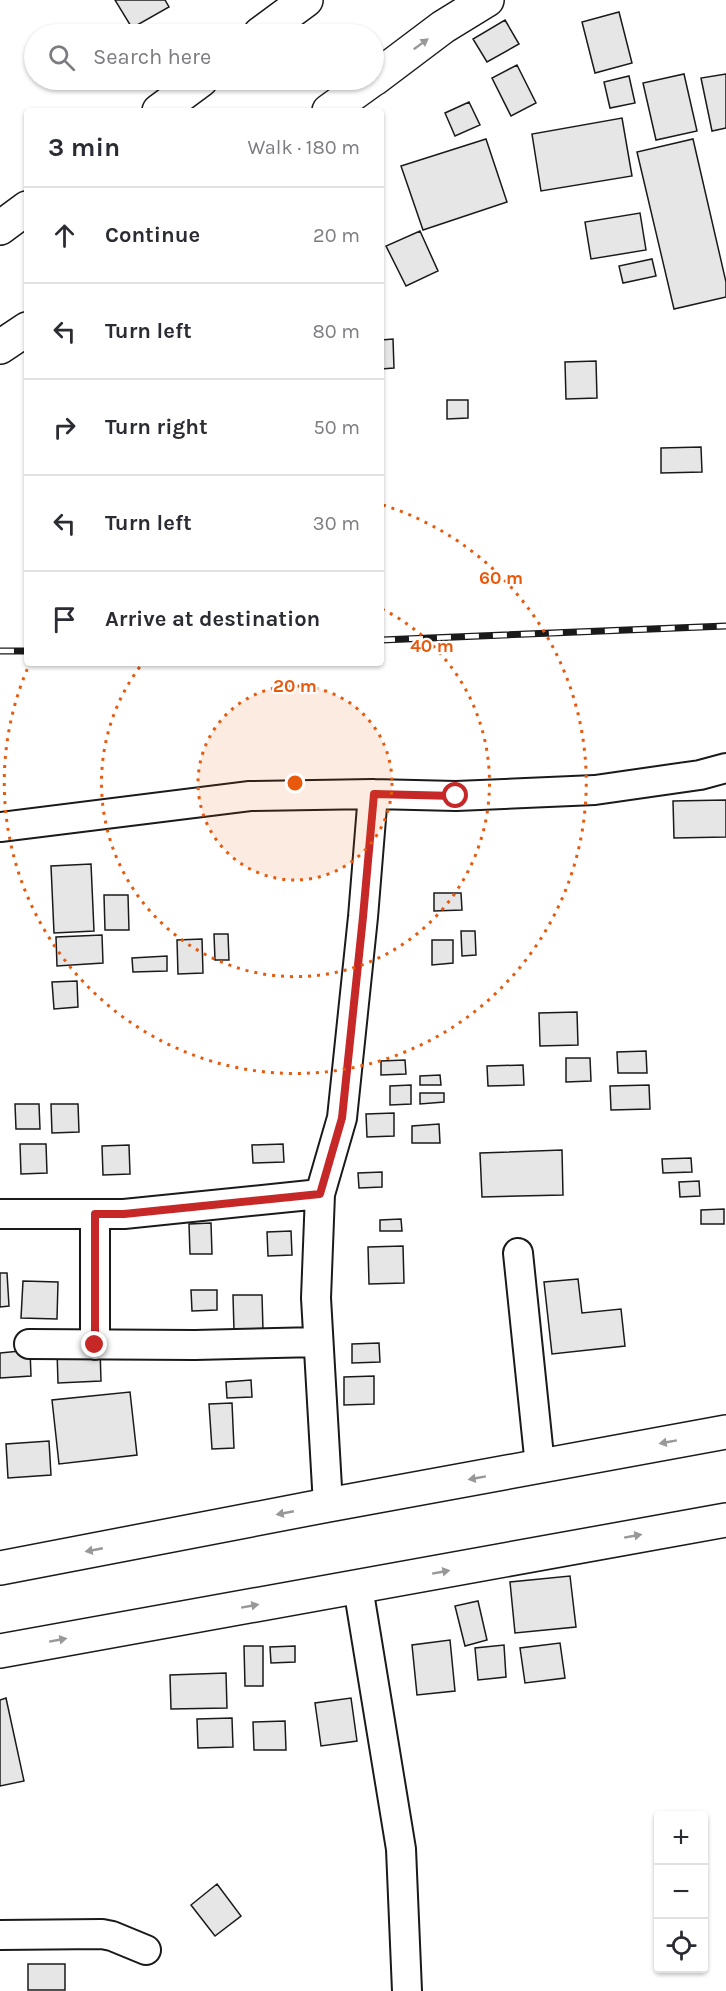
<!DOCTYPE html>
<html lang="en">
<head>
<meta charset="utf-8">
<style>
	body { margin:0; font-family:Karla,sans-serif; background:#f7f7f7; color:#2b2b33 }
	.controls { position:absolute; right:18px; bottom:18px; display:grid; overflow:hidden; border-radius:6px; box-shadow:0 2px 4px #0004 }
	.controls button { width:54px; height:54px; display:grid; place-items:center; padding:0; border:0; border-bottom:2px solid #e1e1e2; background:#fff; color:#2b2b33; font:30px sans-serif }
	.stop { position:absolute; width:18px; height:18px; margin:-14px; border:4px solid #c62828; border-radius:50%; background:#fff }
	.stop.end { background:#c62828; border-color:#fff; box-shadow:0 2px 6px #0008 }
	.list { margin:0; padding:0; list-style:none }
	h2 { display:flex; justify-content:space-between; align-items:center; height:78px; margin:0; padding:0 24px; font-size:26px }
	h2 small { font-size:20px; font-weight:400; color:#7c7c81 }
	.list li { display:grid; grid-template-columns:39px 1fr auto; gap:18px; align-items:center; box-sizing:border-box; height:96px; padding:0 24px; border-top:2px solid #e1e1e2 }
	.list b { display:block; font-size:22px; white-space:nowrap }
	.list em { font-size:20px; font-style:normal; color:#7c7c81 }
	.icon { flex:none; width:33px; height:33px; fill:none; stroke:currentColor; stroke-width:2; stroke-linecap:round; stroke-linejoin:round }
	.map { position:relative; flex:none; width:726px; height:1991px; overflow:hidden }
	.search { position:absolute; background:#fff; box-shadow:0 2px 4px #0004; left:24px; top:24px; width:360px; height:66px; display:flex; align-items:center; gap:15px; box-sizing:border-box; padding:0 21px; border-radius:33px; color:#7c7c81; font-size:22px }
	.panel { position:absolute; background:#fff; box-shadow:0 2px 4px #0004; left:24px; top:108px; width:360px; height:558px; border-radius:6px }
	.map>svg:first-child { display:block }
	.building { fill:#e6e6e6; stroke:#1a1a1a; stroke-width:1.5 }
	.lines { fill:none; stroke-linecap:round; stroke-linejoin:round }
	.minor-casing { stroke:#1a1a1a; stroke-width:32 }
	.primary-casing { stroke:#1a1a1a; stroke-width:36 }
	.trunk-casing { stroke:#1a1a1a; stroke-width:36 }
	.minor { stroke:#fff; stroke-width:28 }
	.primary { stroke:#fff; stroke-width:33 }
	.trunk { stroke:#fff; stroke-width:33 }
	.rail-casing { stroke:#1a1a1a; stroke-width:7 }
	.rail { stroke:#fff; stroke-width:4.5; stroke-dasharray:14; stroke-linecap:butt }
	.oneway { fill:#989898 }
	.route { stroke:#c62828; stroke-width:8 }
	.ring { fill:none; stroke:#e8590c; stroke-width:3; stroke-dasharray:3 6 }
	.centre { fill:#e8590c; stroke:#fff; stroke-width:3 }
	.ring-label { font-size:18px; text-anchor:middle; font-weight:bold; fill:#e8590c; stroke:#fff; stroke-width:4.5; stroke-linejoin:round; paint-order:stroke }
</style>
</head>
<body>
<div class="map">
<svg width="726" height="1991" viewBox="0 0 726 1991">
	<rect width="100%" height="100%" fill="#fff"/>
	<!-- building -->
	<path class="building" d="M115,0H165L169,7L132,28Z
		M619,12L632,63L595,73L582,22Z
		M505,20L519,44L487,62L473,39Z
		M517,65L536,103L511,116L492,78Z
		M684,74L697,131L656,140L643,83Z
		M726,74V128L712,131L701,78Z
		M629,76L635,103L610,108L604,82Z
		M469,102L480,125L455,136L445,113Z
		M622,118L632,176L541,191L532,134Z
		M486,139L507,202L423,230L401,166Z
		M693,139L726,282V297L674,309L637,152Z
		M640,213L646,250L591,259L585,222Z
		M420,231L438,271L406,286L386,246Z
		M652,259L656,276L623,283L619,266Z
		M393,339L394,368L381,369V340Z
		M596,361L597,398L566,399L565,362Z
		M447,400H468V418L447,419Z
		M701,447L702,472L661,473V448Z
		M726,800V837L674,838L673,801Z
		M91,864L94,931L54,933L51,866Z
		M434,893H461L462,910L434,911Z
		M104,895H128L129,930H105Z
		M461,931H475L476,955L462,956Z
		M214,934H228L229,960H215Z
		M102,935L103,963L57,966L56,937Z
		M202,939L203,973L178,974L177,940Z
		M432,940H453V963L432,965Z
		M167,956V971L133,972L132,958Z
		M77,981L78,1007L54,1009L52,982Z
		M577,1012L578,1045L540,1046L539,1013Z
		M646,1051L647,1073H618L617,1052Z
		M566,1058H590L591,1081L566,1082Z
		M405,1060L406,1074L381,1075V1061Z
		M523,1065L524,1085L488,1086L487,1066Z
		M440,1075L441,1085H420V1076Z
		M411,1085V1104L390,1105V1086Z
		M649,1085L650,1109L611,1110L610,1086Z
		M420,1093H444V1102L420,1104Z
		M15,1104H39L40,1129H16Z
		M51,1104H78L79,1132L52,1133Z
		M394,1113V1136L367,1137L366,1114Z
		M439,1124L440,1143H412V1126Z
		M20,1144H46L47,1173L21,1174Z
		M283,1144L284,1162L253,1163L252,1145Z
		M129,1145L130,1174L103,1175L102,1146Z
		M562,1150L563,1195L482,1197L480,1153Z
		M691,1158L692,1172L663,1173L662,1159Z
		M382,1172V1187L359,1188L358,1173Z
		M699,1181L700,1196L680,1197L679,1182Z
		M724,1209V1224H701V1210Z
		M401,1219L402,1231H380V1220Z
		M211,1223L212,1254H190L189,1224Z
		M291,1231L292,1255L268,1256L267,1232Z
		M403,1246L404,1283L369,1284L368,1247Z
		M0,1273H7L9,1306L0,1307Z
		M578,1279L582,1313L621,1309L625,1346L552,1354L544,1282Z
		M23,1281L58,1282L57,1319L21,1318Z
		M191,1290H217V1310L192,1311Z
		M233,1295H262L263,1330L234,1331Z
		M379,1343L380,1362L352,1363V1344Z
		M100,1349L101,1381L58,1383L57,1351Z
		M30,1350L31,1376L0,1378V1353Z
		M374,1376V1404L344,1405V1377Z
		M251,1380L252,1397L227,1398L226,1382Z
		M130,1392L137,1455L59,1464L52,1400Z
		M232,1403L234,1448L212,1449L209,1404Z
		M49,1441L51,1475L8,1478L6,1444Z
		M570,1576L576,1627L515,1633L510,1582Z
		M478,1601L487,1640L465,1646L455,1606Z
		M450,1640L455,1691L417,1695L412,1645Z
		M560,1643L565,1678L525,1683L520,1648Z
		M504,1645L506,1677L478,1680L475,1648Z
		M244,1646H263V1686H245Z
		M295,1646V1662L271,1663L270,1647Z
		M226,1673L227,1708L171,1709L170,1675Z
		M6,1698L24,1781L0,1786V1700Z
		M351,1698L357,1741L321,1746L315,1703Z
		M232,1718L233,1747L198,1748L197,1719Z
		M285,1721L286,1750H254L253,1722Z
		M217,1884L241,1916L215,1936L191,1905Z
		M28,1964H65V1990H28Z"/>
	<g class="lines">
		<defs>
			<path id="minor" d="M0,827L250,796L373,794L456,796L595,790L700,775L726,768
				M0,1214H124L320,1194
				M95,1214V1345
				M518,1253L540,1466
				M29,1344L195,1345L318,1342
				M328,1505L316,1298L320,1194L342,1118L363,917L373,794
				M358,1587L401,1849L407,1991
				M0,1935L102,1934L112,1936L146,1950"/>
			<path id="primary" d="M0,1568L328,1505L726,1432
				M0,1651L726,1520"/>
			<path id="trunk" d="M260,34L306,0
				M374,79L443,27L487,0
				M159,111L201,80
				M329,111L372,80
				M0,228L27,208
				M0,347L27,329"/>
		</defs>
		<!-- minor casing -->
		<use href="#minor" class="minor-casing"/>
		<!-- primary casing -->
		<use href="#primary" class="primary-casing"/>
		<!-- trunk casing -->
		<use href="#trunk" class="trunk-casing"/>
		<!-- minor -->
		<use href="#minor" class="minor"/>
		<!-- primary -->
		<use href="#primary" class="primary"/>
		<!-- trunk -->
		<use href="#trunk" class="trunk"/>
		<defs>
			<path id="rail" d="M381,640L726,626
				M0,651H27"/>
		</defs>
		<!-- rail casing -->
		<use href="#rail" class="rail-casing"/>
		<!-- rail -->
		<use href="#rail" class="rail"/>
	</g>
	<!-- one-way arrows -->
	<defs><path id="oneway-solid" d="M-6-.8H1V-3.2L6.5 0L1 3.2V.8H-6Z" transform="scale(1.5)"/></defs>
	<g class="oneway">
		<use href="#oneway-solid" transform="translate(421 44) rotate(-36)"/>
		<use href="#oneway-solid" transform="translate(668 1442) rotate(170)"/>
		<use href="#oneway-solid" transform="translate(477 1478) rotate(170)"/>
		<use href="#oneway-solid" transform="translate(285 1513) rotate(169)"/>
		<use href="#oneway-solid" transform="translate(633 1536) rotate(-10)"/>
		<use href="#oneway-solid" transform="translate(94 1550) rotate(169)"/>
		<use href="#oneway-solid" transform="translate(441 1572) rotate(-10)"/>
		<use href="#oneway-solid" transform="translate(250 1606) rotate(-10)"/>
		<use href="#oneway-solid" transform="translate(58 1640) rotate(-10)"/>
	</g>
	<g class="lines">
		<!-- route -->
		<path class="route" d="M95,1345V1214H124L320,1194L342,1118L363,917L374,794L456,796"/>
	</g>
	<!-- distance rings -->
	<circle cx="295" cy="783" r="97" fill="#e8590c" fill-opacity=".12"/>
	<g class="ring">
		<circle cx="295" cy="783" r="97"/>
		<path d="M382 609A194 194 0 1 1 142 664"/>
		<path d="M383 505A291 291 0 1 1 29 665"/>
	</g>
	<circle cx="295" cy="783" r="9" class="centre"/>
	<g class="ring-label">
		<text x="501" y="584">60 m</text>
		<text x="432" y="652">40 m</text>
		<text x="295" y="692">20 m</text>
	</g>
</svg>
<div class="controls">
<button>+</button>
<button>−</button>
<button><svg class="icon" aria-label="locate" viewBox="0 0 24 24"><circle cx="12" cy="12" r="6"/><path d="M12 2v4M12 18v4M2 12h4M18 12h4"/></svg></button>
</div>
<div class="stop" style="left:456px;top:796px"></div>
<div class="stop end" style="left:95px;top:1345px"></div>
<div class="search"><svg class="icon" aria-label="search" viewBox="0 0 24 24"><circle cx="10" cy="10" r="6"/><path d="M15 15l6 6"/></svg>Search here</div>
<section class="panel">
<h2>3 min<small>Walk · 180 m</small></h2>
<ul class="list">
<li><svg class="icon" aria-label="ahead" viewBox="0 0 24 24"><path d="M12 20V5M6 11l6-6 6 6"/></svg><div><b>Continue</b></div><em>20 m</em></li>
<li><svg class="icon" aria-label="left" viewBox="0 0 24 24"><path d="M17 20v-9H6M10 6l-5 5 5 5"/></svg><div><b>Turn left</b></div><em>80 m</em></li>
<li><svg class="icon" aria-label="right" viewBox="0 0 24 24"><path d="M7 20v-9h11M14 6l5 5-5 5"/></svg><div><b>Turn right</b></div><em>50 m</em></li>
<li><svg class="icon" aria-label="left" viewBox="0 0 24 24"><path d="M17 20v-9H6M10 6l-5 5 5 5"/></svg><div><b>Turn left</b></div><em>30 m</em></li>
<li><svg class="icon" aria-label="arrive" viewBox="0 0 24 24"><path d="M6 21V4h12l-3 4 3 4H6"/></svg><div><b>Arrive at destination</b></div></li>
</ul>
</section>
</div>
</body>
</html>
